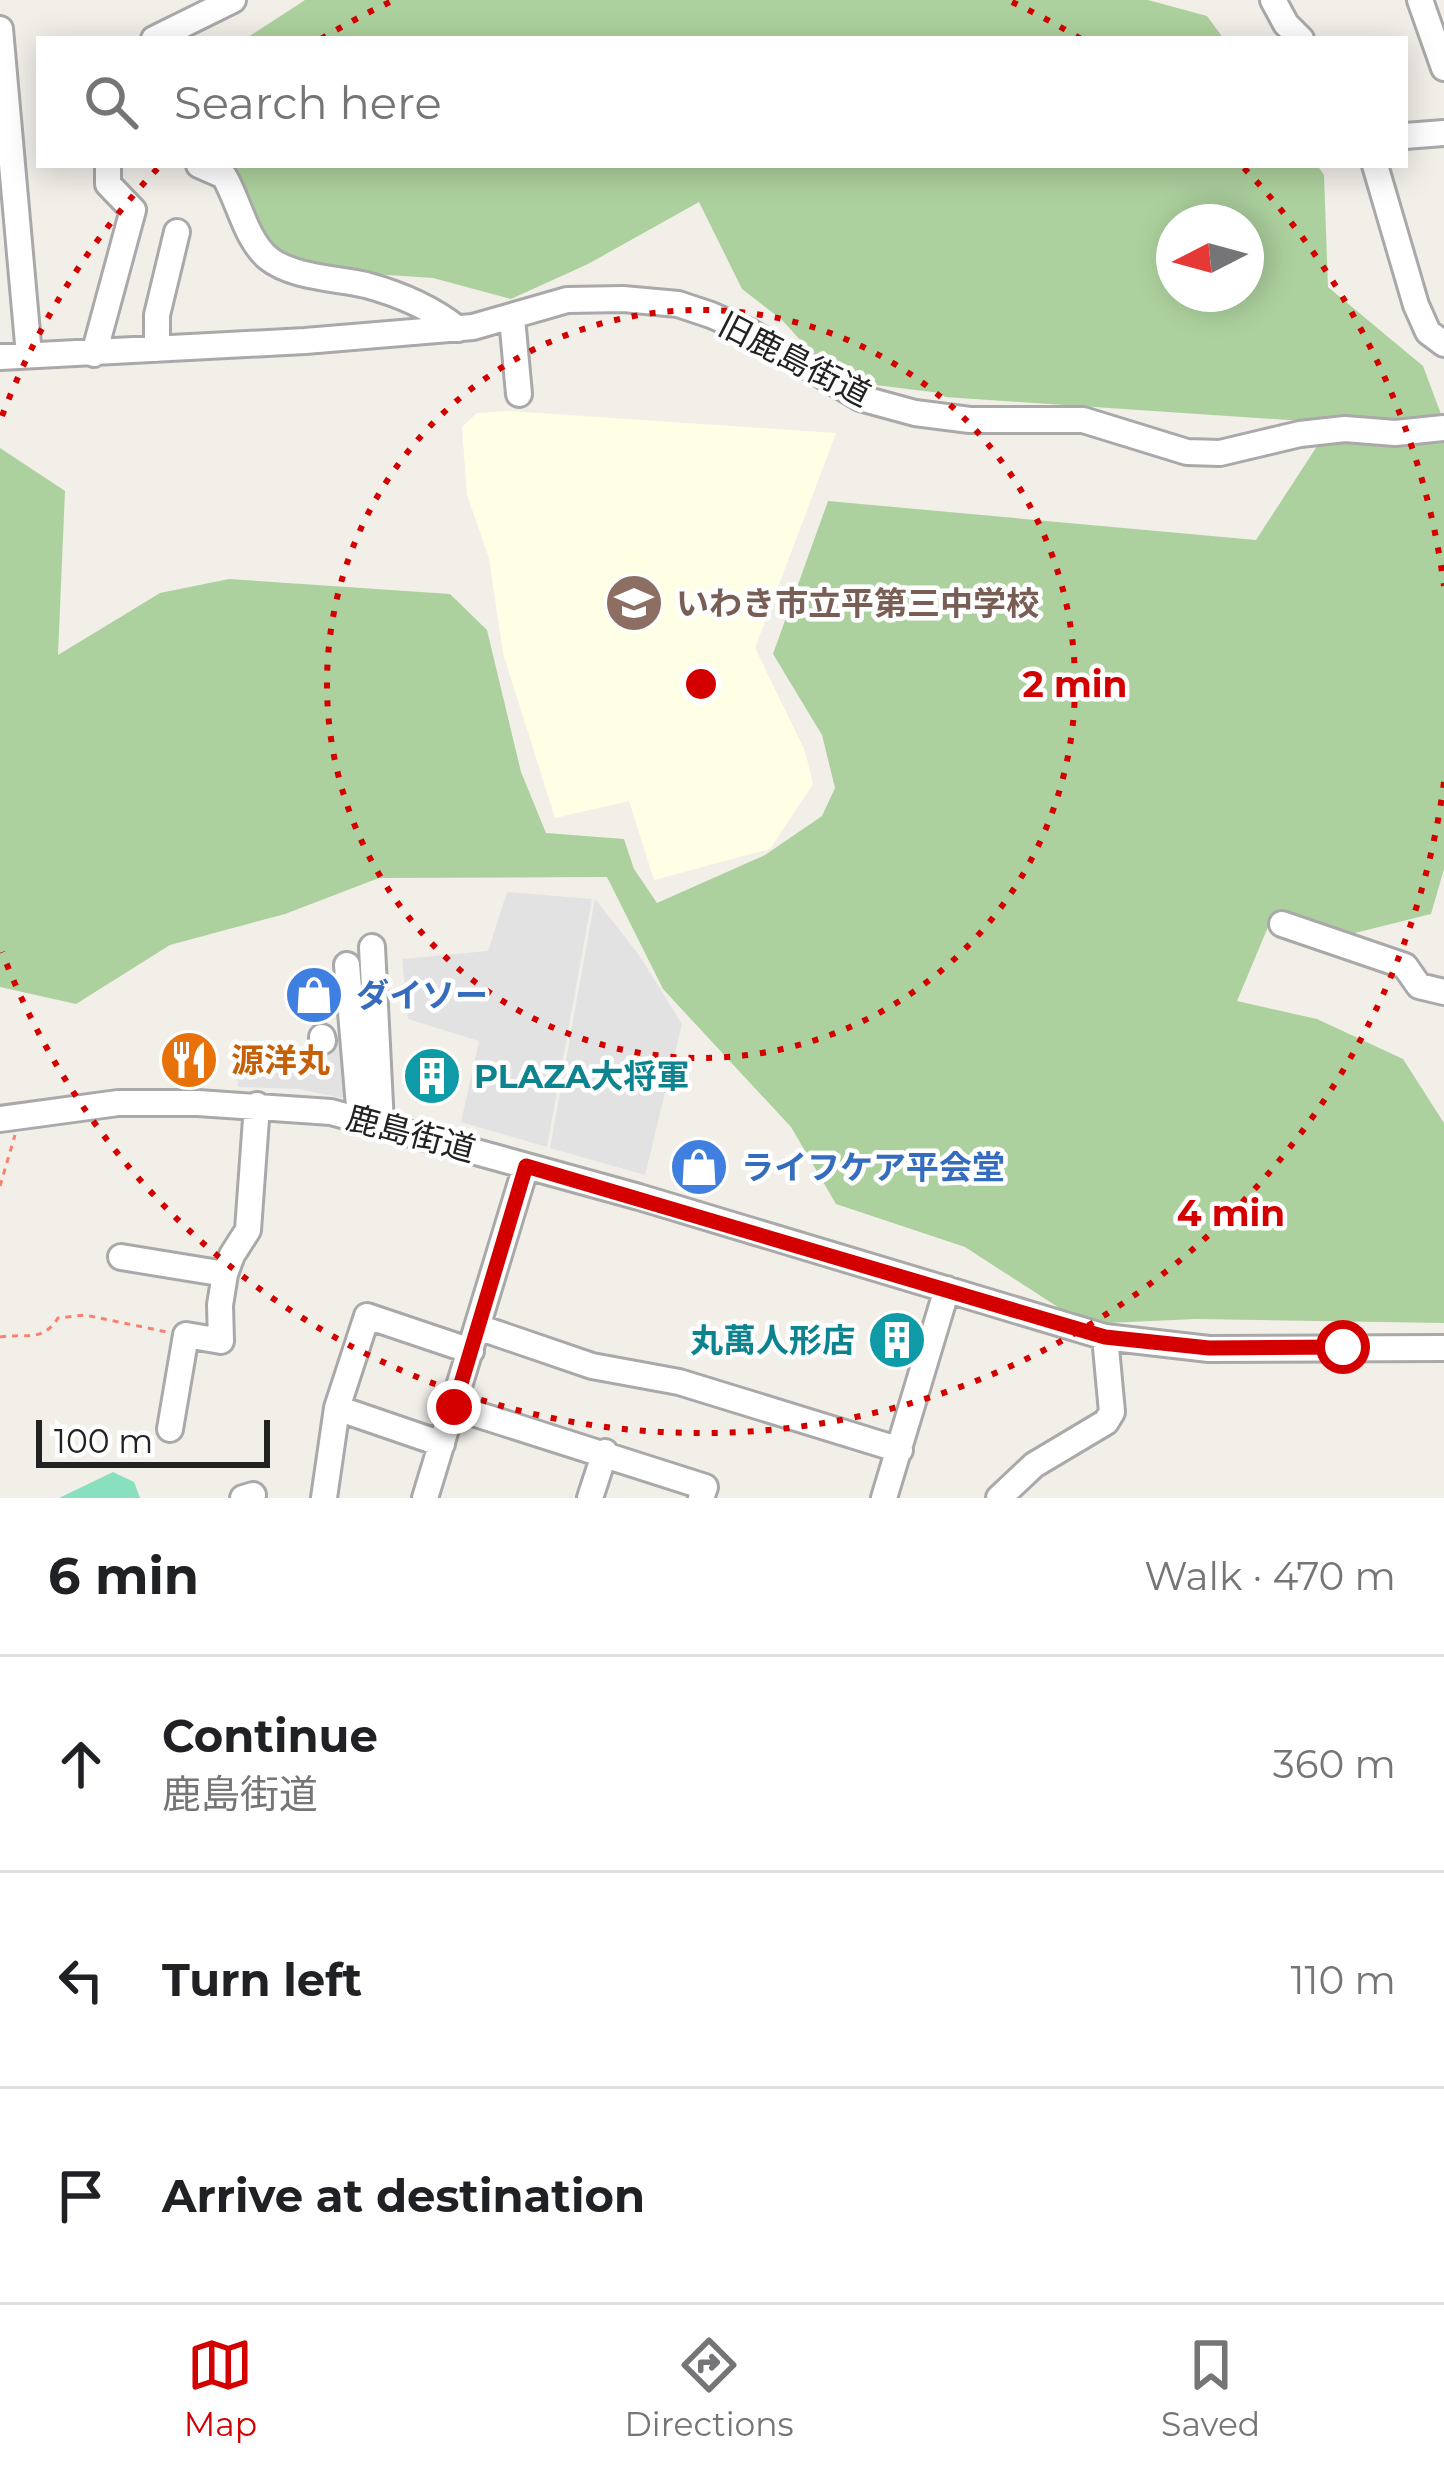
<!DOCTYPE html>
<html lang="en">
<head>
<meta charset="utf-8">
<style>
	body { margin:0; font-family:Montserrat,"Noto Sans JP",sans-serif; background:#f6f6f6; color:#202124 }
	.compass { position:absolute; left:1156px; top:204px; width:108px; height:108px; border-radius:50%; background:#fff; box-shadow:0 6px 30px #0003; rotate:264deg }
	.scale { position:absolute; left:36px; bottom:30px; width:234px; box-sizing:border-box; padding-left:12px; border:6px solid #222; border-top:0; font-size:33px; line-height:42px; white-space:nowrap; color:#222; -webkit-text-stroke:9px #fff; paint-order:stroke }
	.stop { position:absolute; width:36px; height:36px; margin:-27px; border:9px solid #d40000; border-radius:50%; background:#fff }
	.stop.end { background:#d40000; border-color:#fff; box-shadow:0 3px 12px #0008 }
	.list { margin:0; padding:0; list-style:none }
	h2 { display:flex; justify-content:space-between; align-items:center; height:156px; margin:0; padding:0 48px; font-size:51px }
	h2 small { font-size:39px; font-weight:400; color:#757577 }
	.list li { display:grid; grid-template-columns:78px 1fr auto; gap:36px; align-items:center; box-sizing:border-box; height:216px; padding:0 48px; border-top:3px solid #e0e0e0 }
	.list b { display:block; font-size:45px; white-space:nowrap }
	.list p { margin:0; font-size:39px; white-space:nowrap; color:#757577 }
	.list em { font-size:39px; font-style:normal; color:#757577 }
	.icon { flex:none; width:66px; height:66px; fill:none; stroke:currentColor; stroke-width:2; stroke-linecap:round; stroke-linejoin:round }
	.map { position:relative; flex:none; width:1444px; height:1498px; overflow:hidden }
	.search { position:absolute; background:#fff; box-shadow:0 6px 30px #0003; left:36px; right:36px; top:36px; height:132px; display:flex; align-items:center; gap:30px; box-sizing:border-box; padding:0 42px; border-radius:0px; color:#757577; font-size:45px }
	.sheet { height:804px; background:#fff }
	nav { display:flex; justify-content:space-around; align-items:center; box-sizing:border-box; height:168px; border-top:3px solid #e0e0e0; background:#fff; font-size:33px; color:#757577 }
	nav a { display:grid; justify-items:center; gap:6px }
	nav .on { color:#d40000 }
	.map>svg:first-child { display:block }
	.education { fill:#ffffe5 }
	.forest { fill:#add19e; fill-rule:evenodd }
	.pitch { fill:#88e0be }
	.parking { fill:#e2e2e2 }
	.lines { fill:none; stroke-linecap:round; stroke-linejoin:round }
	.minor-casing { stroke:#a9a9a9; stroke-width:30 }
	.path { stroke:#fa8072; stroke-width:3; stroke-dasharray:6 6; stroke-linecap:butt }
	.minor { stroke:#fff; stroke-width:24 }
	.route { stroke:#d40000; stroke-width:15 }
	.ring { fill:none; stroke:#d40000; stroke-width:6; stroke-dasharray:6 12 }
	.labels { text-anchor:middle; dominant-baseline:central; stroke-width:9; stroke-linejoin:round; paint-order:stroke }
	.street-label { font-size:33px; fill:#222; stroke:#fff }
	.education-label { font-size:33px; font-weight:bold; fill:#785e54; stroke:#fff; text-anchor:start }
	.shop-label { font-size:33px; font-weight:bold; fill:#366cbe; stroke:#fff; text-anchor:start }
	.food-label { font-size:33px; font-weight:bold; fill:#c56008; stroke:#fff; text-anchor:start }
	.culture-label { font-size:33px; font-weight:bold; fill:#0d838f; stroke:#fff; text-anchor:start }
	.centre { fill:#d40000; stroke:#fff; stroke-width:6 }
	.ring-label { font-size:36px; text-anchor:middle; font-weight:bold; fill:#d40000; stroke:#fff; stroke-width:9; stroke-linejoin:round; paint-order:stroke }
</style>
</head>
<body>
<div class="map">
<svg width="1444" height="1498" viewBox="0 0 1444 1498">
	<rect width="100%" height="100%" fill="#f2efe9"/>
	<!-- education -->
	<path class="education" d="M509,411L836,433L755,648L805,751L813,784L770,849L654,880L629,801L555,818L503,653L489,558L467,495L462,427L477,413Z"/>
	<!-- forest -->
	<path class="forest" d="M305,0H1148L1207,16L1224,39H245Z
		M205,165H1317L1324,175L1328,287L1423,366L1444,422V869L1431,914L1347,935L1273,915L1237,1001L1317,1019L1403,1059L1444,1123V1323L1196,1319L1084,1324L965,1247L836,1204L791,1127L663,989L607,877L379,878L285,914L170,945L76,1004L0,987V448L65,491L58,655L160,593L229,579L450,594L487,630L521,772L546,833L624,839L634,869L657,903L765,855L822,816L835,788L822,735L773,654L828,501L1256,540L1332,423L945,397L940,393L851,382L812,366L802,342L782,320L742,289L699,202L588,264L511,299L433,278L342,272L270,253C254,211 250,183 205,165ZM1174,222H1246V294H1174Z"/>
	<!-- pitch -->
	<path class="pitch" d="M113,1472L134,1482L140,1498H59Z"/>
	<!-- parking -->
	<path class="parking" d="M507,892L592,899L547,1147L461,1122L479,1041L408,1019L402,959L488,951Z
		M595,899L639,955L682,1024L645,1175L550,1148Z
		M364,963L371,1104L299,1089L238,1087L235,1055L287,1049L288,1061L311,1058L310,1040L343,1034L337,967Z"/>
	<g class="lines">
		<defs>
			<path id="minor" d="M1273,0L1286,24L1301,39
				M1420,0L1444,68
				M0,29L29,355
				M154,39L233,0
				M1405,136L1444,133
				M199,165L224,176C239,201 245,238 268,258C293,278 337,278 366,285C399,294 432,308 458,329
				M1375,165L1416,305L1428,332L1444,344
				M512,318L519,394
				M157,349V315L177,232
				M94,354L133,210L108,184V165
				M0,357L305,341L473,327L567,300L623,299L678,304L711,315L750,332L860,398L915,413L970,420H1083L1187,452L1220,453L1300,434L1345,429L1395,433L1444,428
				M1282,924L1405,966L1419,986L1444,992
				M372,947L381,1124
				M347,965L360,1118
				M322,1037L323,1041
				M0,1119L118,1103H198L331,1112L639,1197L1105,1337L1209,1349L1444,1348
				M121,1257L225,1274
				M478,1327L592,1366L679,1382L900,1450
				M454,1407L705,1487L701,1498
				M337,1408L442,1444
				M170,1429L186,1335L221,1341L220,1305L225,1274L232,1255L248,1230L257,1105
				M243,1498L253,1495
				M324,1498L337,1408L367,1316L471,1351
				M425,1498L526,1166
				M590,1498L605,1452
				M884,1498L947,1289
				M999,1498L1034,1465L1106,1422L1112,1412L1105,1337"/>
		</defs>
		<!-- minor casing -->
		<use href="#minor" class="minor-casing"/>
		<!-- path -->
		<path class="path" d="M0,1186L15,1135
			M0,1337C26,1333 42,1343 58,1318L85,1315L167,1332"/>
		<!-- minor -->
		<use href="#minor" class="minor"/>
	</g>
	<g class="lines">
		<!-- route -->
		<path class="route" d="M454,1407L526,1166L1105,1337L1209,1348L1343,1347"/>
	</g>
	<!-- distance rings -->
	<g class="ring">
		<circle cx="701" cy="684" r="374"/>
		<path d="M1444 782A749 749 0 0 1 2 952M2 416A749 749 0 0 1 158 168M321 39A749 749 0 0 1 390 2M1012 2A749 749 0 0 1 1081 39M1244 168A749 749 0 0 1 1444 586"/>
	</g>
	<!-- icons -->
	<defs>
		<symbol id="school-disc" viewBox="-11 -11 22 22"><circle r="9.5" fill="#8d6e63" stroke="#fff"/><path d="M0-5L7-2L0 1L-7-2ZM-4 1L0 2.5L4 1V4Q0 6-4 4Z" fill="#fff"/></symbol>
		<symbol id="shop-disc" viewBox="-11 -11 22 22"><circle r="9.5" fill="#3f7fe0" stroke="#fff"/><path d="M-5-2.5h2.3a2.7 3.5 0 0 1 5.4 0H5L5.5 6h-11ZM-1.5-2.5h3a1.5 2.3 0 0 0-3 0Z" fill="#fff"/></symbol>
		<symbol id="restaurant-disc" viewBox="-11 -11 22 22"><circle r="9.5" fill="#e8710a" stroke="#fff"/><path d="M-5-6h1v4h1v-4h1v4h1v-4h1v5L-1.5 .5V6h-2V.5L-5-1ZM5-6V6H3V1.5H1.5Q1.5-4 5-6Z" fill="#fff"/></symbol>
		<symbol id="building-disc" viewBox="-11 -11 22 22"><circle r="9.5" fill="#0f9aa8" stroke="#fff"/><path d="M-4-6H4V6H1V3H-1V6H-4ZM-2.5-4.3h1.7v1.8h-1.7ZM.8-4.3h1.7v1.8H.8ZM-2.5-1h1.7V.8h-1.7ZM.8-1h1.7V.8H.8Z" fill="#fff"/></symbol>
	</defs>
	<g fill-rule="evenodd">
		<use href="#school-disc" x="601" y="570" width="66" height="66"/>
		<use href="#shop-disc" x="281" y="962" width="66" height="66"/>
		<use href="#restaurant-disc" x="156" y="1027" width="66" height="66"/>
		<use href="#building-disc" x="399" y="1043" width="66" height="66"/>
		<use href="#shop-disc" x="666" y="1134" width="66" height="66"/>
		<use href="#building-disc" x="864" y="1307" width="66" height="66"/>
	</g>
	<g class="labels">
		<!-- street labels -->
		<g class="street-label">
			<text transform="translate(795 359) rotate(27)">旧鹿島街道</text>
			<text transform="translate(411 1133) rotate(15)">鹿島街道</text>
		</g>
		<!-- education labels -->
		<g class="education-label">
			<text x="676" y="603">いわき市立平第三中学校</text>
		</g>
		<!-- shop labels -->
		<g class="shop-label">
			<text x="356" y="995">ダイソー</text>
			<text x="741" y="1167">ライフケア平会堂</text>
		</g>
		<!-- food labels -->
		<g class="food-label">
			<text x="231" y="1060">源洋丸</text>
		</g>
		<!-- culture labels -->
		<g class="culture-label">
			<text x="474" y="1076">PLAZA大将軍</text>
			<text x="855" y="1340" text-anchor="end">丸萬人形店</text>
		</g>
	</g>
	<circle cx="701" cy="684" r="18" class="centre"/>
	<g class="ring-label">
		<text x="1075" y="697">2 min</text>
		<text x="1231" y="1226">4 min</text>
	</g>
</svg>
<svg class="compass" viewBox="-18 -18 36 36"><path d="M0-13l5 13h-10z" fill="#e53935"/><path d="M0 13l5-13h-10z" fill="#757577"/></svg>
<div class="scale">100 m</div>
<div class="stop" style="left:1343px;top:1347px"></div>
<div class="stop end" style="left:454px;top:1407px"></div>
<div class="search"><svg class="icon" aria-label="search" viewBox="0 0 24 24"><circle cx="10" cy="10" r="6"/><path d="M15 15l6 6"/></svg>Search here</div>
</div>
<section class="sheet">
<h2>6 min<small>Walk · 470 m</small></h2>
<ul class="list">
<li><svg class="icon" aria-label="ahead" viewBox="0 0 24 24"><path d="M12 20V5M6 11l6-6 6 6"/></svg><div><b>Continue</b><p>鹿島街道</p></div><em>360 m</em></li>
<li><svg class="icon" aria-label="left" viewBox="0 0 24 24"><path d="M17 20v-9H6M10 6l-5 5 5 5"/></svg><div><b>Turn left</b></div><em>110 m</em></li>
<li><svg class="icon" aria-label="arrive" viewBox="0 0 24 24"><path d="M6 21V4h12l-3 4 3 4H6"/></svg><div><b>Arrive at destination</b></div></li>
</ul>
</section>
<nav>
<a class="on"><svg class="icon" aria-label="map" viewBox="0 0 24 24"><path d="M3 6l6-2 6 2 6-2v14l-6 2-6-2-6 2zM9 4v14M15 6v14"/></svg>Map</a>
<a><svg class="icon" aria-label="directions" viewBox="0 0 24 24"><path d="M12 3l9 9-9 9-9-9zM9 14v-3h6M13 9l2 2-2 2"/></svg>Directions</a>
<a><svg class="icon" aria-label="saved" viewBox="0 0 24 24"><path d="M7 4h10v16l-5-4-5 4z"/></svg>Saved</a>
</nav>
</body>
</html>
